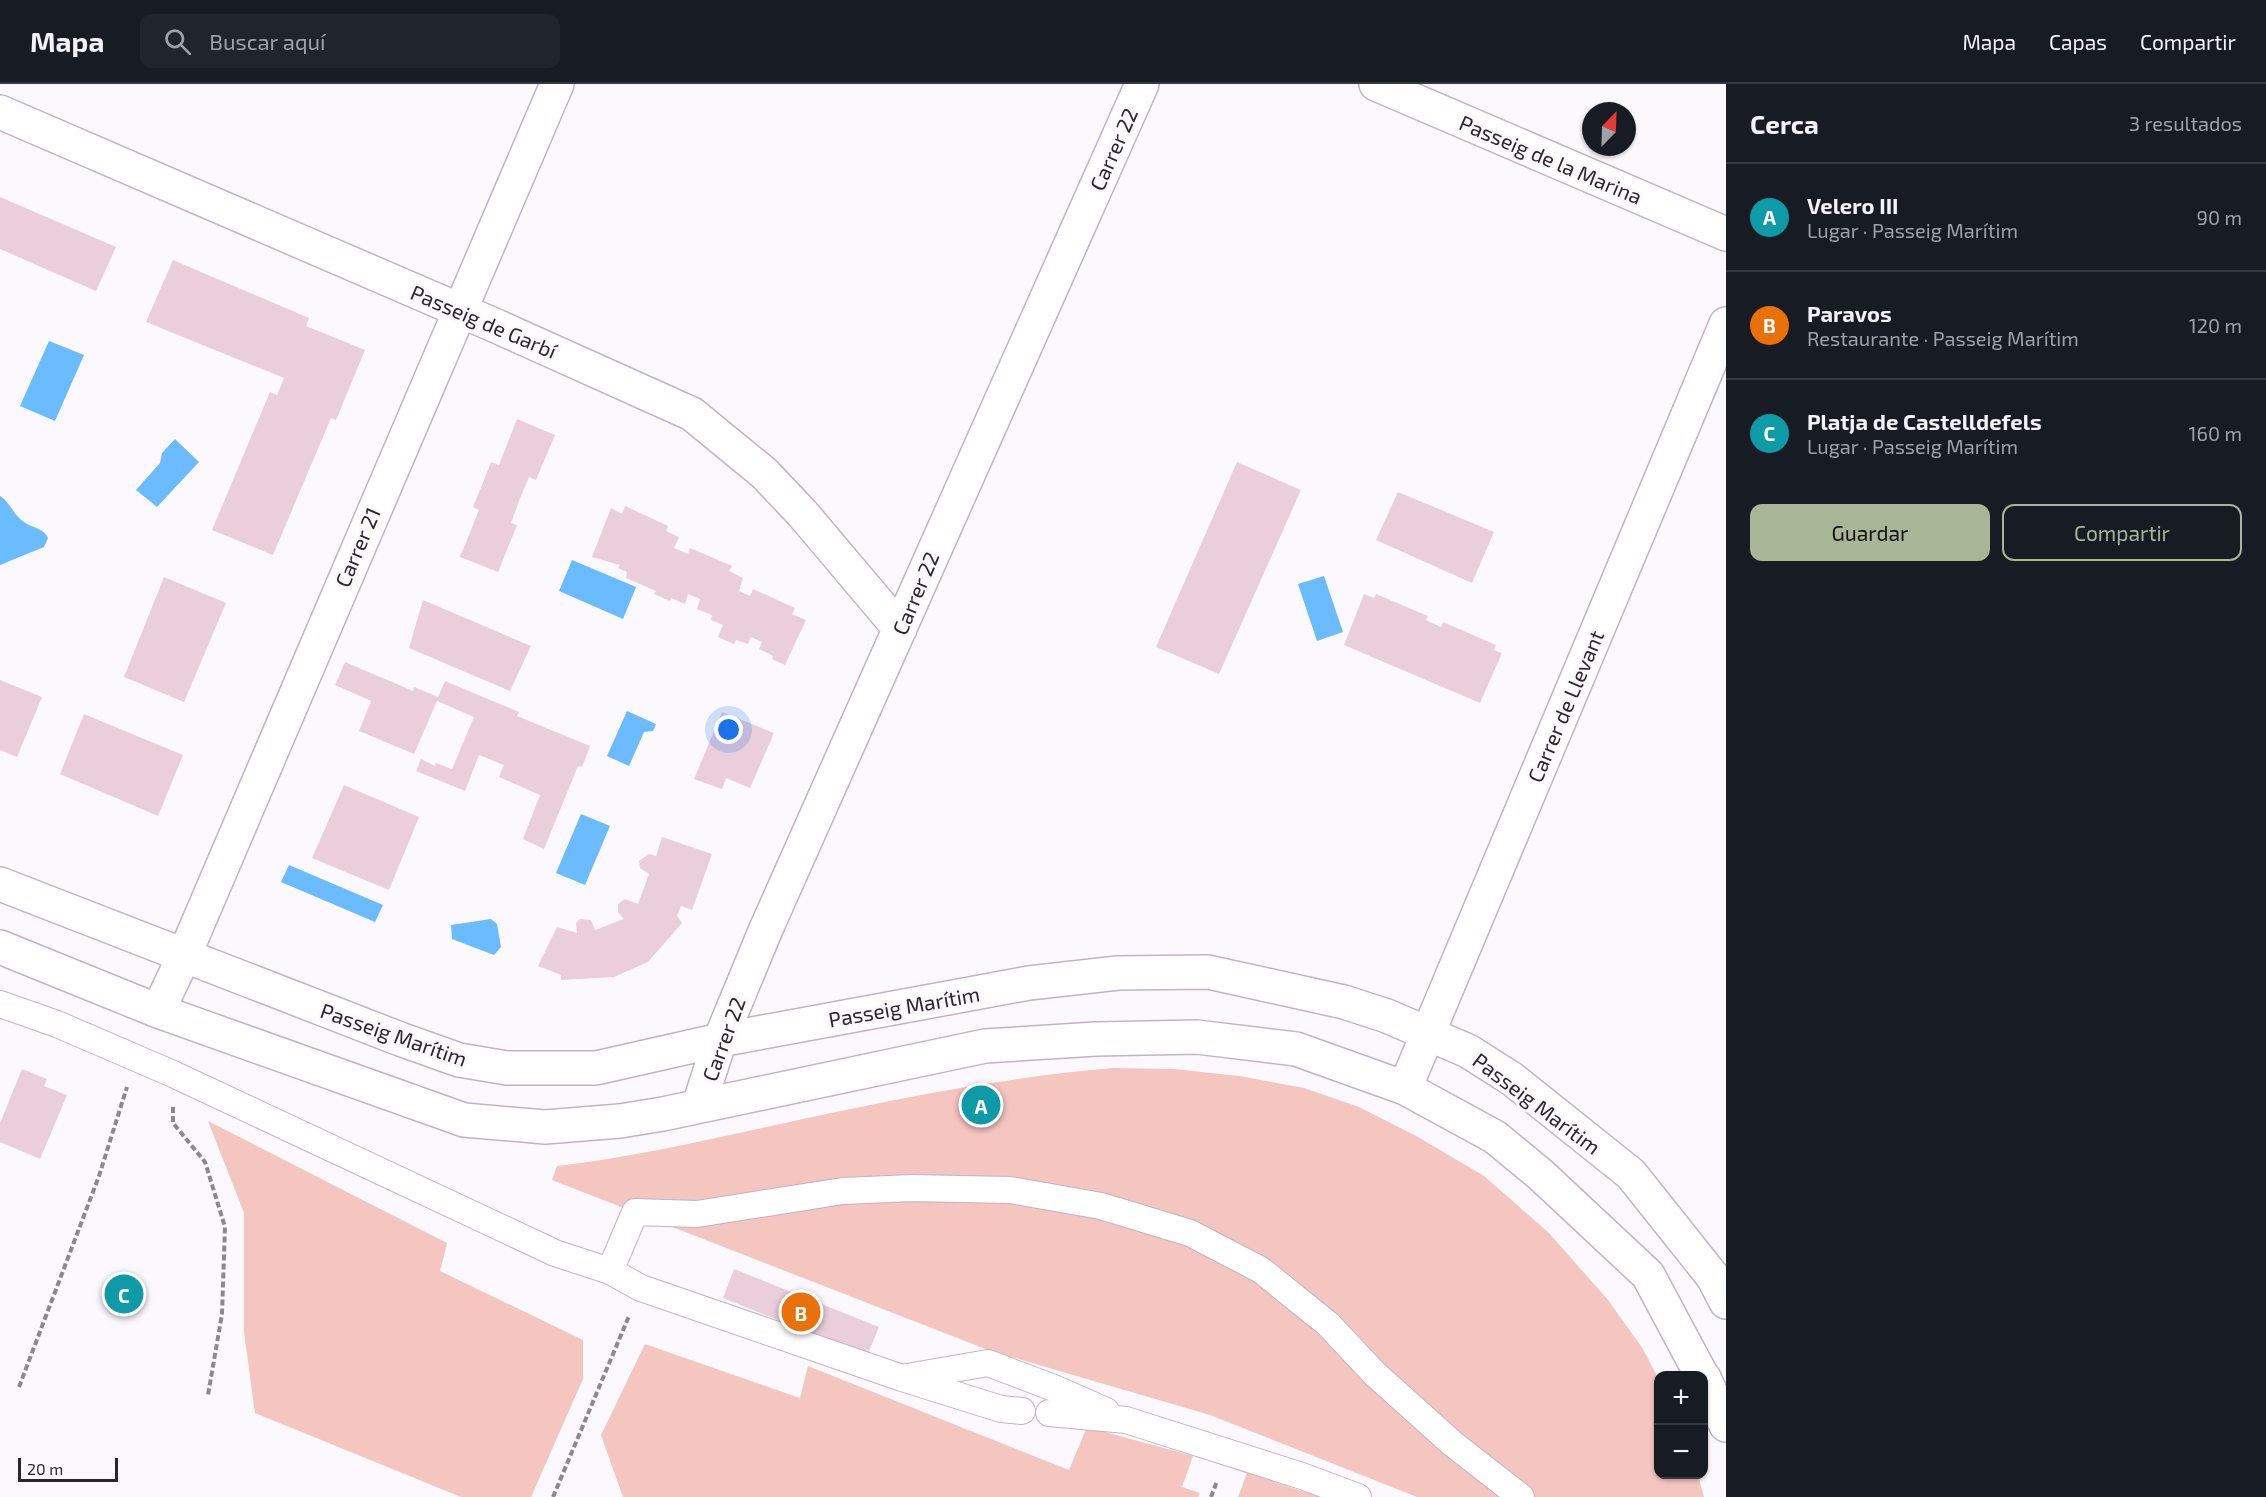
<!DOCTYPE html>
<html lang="es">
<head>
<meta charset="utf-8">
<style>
	body { margin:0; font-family:"Exo 2",sans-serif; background:#20242c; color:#f1f3f6 }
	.controls { position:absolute; right:18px; bottom:18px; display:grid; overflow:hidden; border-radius:12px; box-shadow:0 2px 4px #0004 }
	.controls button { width:54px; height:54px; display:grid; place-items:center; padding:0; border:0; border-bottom:2px solid #363941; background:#171b24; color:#f1f3f6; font:30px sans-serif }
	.compass { position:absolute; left:1582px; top:18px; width:54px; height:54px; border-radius:50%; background:#171b24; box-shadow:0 2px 4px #0004; rotate:23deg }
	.scale { position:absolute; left:18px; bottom:15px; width:100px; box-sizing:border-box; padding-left:6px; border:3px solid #2b252e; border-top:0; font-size:16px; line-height:21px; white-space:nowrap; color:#2b252e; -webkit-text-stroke:4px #fcf9fe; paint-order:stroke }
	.you { position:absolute; left:729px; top:646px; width:21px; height:21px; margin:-15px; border:4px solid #fff; border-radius:50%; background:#1a73e8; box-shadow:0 0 0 9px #1a73e833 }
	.badge { display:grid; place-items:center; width:39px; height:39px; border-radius:50%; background:#a7b696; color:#fff; font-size:20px; font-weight:700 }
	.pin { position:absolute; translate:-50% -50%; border:3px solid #fff; box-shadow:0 2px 6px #0006 }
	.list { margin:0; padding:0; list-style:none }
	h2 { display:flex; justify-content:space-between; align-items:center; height:78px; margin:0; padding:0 24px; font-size:26px }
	h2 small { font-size:20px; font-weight:400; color:#9ea1a6 }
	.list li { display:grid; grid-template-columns:39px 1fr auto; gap:18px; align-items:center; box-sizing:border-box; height:108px; padding:0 24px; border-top:2px solid #363941 }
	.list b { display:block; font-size:22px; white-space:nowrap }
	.list p { margin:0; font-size:20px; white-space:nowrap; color:#9ea1a6 }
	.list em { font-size:20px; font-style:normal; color:#9ea1a6 }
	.actions { display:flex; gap:12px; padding:18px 24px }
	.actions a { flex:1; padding:14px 0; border:2px solid #a7b696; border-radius:12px; text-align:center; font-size:21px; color:#a7b696 }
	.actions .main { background:#a7b696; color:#111 }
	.icon { flex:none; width:33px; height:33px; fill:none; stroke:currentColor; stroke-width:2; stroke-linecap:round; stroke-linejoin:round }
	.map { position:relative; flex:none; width:1726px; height:1413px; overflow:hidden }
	header { display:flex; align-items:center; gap:36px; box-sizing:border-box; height:84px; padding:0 30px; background:#171b24; border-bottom:2px solid #363941 }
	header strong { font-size:28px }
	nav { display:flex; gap:33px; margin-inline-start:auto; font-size:21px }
	.search { width:420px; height:54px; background:#20242c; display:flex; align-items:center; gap:15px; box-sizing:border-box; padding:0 21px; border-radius:12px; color:#9ea1a6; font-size:22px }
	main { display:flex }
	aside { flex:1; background:#171b24 }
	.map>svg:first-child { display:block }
	.green { fill:#f5c5c0 }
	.water { fill:#6abbff }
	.building { fill:#eaceda }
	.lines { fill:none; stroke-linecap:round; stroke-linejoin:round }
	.pedestrian-casing { stroke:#c2b2c9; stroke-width:28 }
	.minor-casing { stroke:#c2b2c9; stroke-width:36 }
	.tertiary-casing { stroke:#c2b2c9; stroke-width:36 }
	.path { stroke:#8c888f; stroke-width:4; stroke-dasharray:6 3; stroke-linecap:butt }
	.pedestrian { stroke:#fff; stroke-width:26 }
	.minor { stroke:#fff; stroke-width:33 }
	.tertiary { stroke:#fff; stroke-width:33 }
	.labels { text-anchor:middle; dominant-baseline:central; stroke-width:6; stroke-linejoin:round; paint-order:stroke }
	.street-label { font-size:21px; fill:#2b252e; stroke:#fcf9fe }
</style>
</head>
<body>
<header>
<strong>Mapa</strong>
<div class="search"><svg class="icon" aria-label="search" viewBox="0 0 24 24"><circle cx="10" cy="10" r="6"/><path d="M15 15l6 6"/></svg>Buscar aquí</div>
<nav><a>Mapa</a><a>Capas</a><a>Compartir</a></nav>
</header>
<main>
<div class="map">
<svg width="1726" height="1413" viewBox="0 0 1726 1413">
	<rect width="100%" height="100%" fill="#fcf9fe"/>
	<!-- green -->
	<path class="green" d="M1113,984L1174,985L1239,992L1304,1004L1359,1023L1418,1053L1484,1092L1549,1149L1608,1216L1643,1265L1658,1294V1390L1698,1391L1704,1413H1417L1210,1331L988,1266L552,1096L557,1082C637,1073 715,1054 794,1037C899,1014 1006,993 1113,984Z
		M208,1037L447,1159L440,1187L583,1256V1295L531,1413H461L255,1329L244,1248V1129Z
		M645,1260L800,1314L808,1282L1069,1386L1087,1343L1193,1372L1182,1403L1200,1409L1198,1413H623L601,1351Z
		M1247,1389L1320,1413H1238Z"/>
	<!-- water -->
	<path class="water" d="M49,257L84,271L55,337L20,322Z
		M175,355L199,378L157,423L136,406L160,379L162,369Z
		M0,412C10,418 13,431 24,438C32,444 44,444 48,454L44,463L0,481Z
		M572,476L636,503L623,535L559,507Z
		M1324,492L1343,548L1317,557L1298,500Z
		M627,627L656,640L653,647L644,648L629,682L607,672Z
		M581,730L610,742L585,801L556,789Z
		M289,781L383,821L375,838L281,798Z
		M491,835L497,840L501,863L494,871L452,855L451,841Z"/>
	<!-- building -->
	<path class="building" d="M0,113L116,163L96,207L0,165Z
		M173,176L309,234L306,242L365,266L336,336L331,334L273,471L212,446L270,308L277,311L284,294L146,238Z
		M517,335L555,351L536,396L529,393L519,417L511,439L517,441L498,488L460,473L479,426L473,423L482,401L491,378L499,381Z
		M1237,378L1301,406L1219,590L1156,563Z
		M1398,408L1494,448L1472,499L1376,456Z
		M625,422L668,442L666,447L679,453L674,464L688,470L690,464L732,482L729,487L743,494L739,507L750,512L753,505L795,524L792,530L806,536L785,581L772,575L773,572L759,565L762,558L751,553L748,560L736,556L734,560L718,553L723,541L711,536L712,531L697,525L700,515L688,510L685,520L671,514L670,517L654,510L656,507L626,494L627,488L618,484L620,481L592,473L611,424L622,430Z
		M164,493L226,519L184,618L124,593Z
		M1364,510L1374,514L1376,510L1428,532L1426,536L1441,543L1443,538L1496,561L1494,566L1502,569L1480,619L1344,561Z
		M423,516L531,562L510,607L409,564Z
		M345,578L413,607L414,603L438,613L445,597L519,628L517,632L590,662L582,683L578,682L544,765L523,755L540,711L499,693L504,681L479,671L465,707L416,687L421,675L435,682L436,679L452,685L474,633L437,617L414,670L359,647L371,617L335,601Z
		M0,596L42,613L17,673L0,666Z
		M722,628L774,649L750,704L726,694L722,705L694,695Z
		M84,630L183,671L158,732L60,690Z
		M344,701L419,733L389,806L312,774Z
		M662,753L712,770L692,826L681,822L677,832L682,839L648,878L614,893L561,896V891L538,882L557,843L577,849L576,839L580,835L591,836L595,846L624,835L618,828V820L625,815L638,820L649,790L640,784L639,777L649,770L656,772Z
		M22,985L47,995L44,1002L67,1011L40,1075L0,1058V1039Z
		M734,1185L879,1243L867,1272L723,1214Z"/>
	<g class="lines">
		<defs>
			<path id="pedestrian" d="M0,920L57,940L173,990L555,1169L610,1187L641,1204L902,1294L1001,1325L1022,1327
				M610,1187L635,1128L697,1130L843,1107L912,1104L1010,1106L1101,1122L1190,1149L1261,1186L1328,1240L1375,1290L1453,1360L1521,1413
				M907,1293L988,1279L1054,1304L1106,1327
				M1049,1329L1126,1336L1302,1392L1358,1413"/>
			<path id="minor" d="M1376,0L1726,150
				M0,28L494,241L692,330L764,389L802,429L900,545
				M0,800L400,955L459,976L507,984H596L720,956L1029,899L1118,889L1208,888L1344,918L1387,932L1468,967L1512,995L1631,1090L1713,1193L1726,1218
				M0,863L158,927L464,1036L545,1043L620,1037L663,1030L985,962L1096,955L1197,953L1296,965L1405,1004L1495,1053L1541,1091L1648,1191L1702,1292
				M158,927L184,872L557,0
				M699,1021L720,956L766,845L1142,0
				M1704,1294L1726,1341"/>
			<path id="tertiary" d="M1405,1004L1726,240"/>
		</defs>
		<!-- pedestrian casing -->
		<use href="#pedestrian" class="pedestrian-casing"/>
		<!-- minor casing -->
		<use href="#minor" class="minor-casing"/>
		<!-- tertiary casing -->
		<use href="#tertiary" class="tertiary-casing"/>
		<!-- path -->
		<path class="path" d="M173,1023V1039L205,1078L225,1143L222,1230L208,1311
			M19,1303L99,1092L127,1003
			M553,1413L629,1232
			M1211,1413L1217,1397"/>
		<!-- pedestrian -->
		<use href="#pedestrian" class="pedestrian"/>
		<!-- minor -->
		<use href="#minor" class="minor"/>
		<!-- tertiary -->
		<use href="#tertiary" class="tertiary"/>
	</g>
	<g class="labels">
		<!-- street labels -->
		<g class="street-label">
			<text transform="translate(1113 65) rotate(-66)">Carrer 22</text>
			<text transform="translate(1551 75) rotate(23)">Passeig de la Marina</text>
			<text transform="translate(484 237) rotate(23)">Passeig de Garbí</text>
			<text transform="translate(357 463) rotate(-67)">Carrer 21</text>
			<text transform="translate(915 509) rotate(-67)">Carrer 22</text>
			<text transform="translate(1565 622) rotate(-67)">Carrer de Llevant</text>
			<text transform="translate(904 922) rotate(-10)">Passeig Marítim</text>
			<text transform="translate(394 950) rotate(19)">Passeig Marítim</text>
			<text transform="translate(723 955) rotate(-70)">Carrer 22</text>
			<text transform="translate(1537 1019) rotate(37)">Passeig Marítim</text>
		</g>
	</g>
</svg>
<div class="controls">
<button>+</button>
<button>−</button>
</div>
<svg class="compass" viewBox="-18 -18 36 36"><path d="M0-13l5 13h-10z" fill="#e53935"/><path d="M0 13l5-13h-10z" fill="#9ea1a6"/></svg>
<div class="scale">20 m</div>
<div class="you"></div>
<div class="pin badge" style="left:981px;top:1021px;background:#0f9aa8">A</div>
<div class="pin badge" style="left:801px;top:1228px;background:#e8710a">B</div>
<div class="pin badge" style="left:124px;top:1210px;background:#0f9aa8">C</div>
</div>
<aside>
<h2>Cerca<small>3 resultados</small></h2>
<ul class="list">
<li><span class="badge" style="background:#0f9aa8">A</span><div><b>Velero III</b><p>Lugar · Passeig Marítim</p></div><em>90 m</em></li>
<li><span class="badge" style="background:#e8710a">B</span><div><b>Paravos</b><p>Restaurante · Passeig Marítim</p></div><em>120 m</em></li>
<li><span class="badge" style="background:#0f9aa8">C</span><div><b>Platja de Castelldefels</b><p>Lugar · Passeig Marítim</p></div><em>160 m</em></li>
</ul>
<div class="actions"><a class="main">Guardar</a><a>Compartir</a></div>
</aside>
</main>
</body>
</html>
